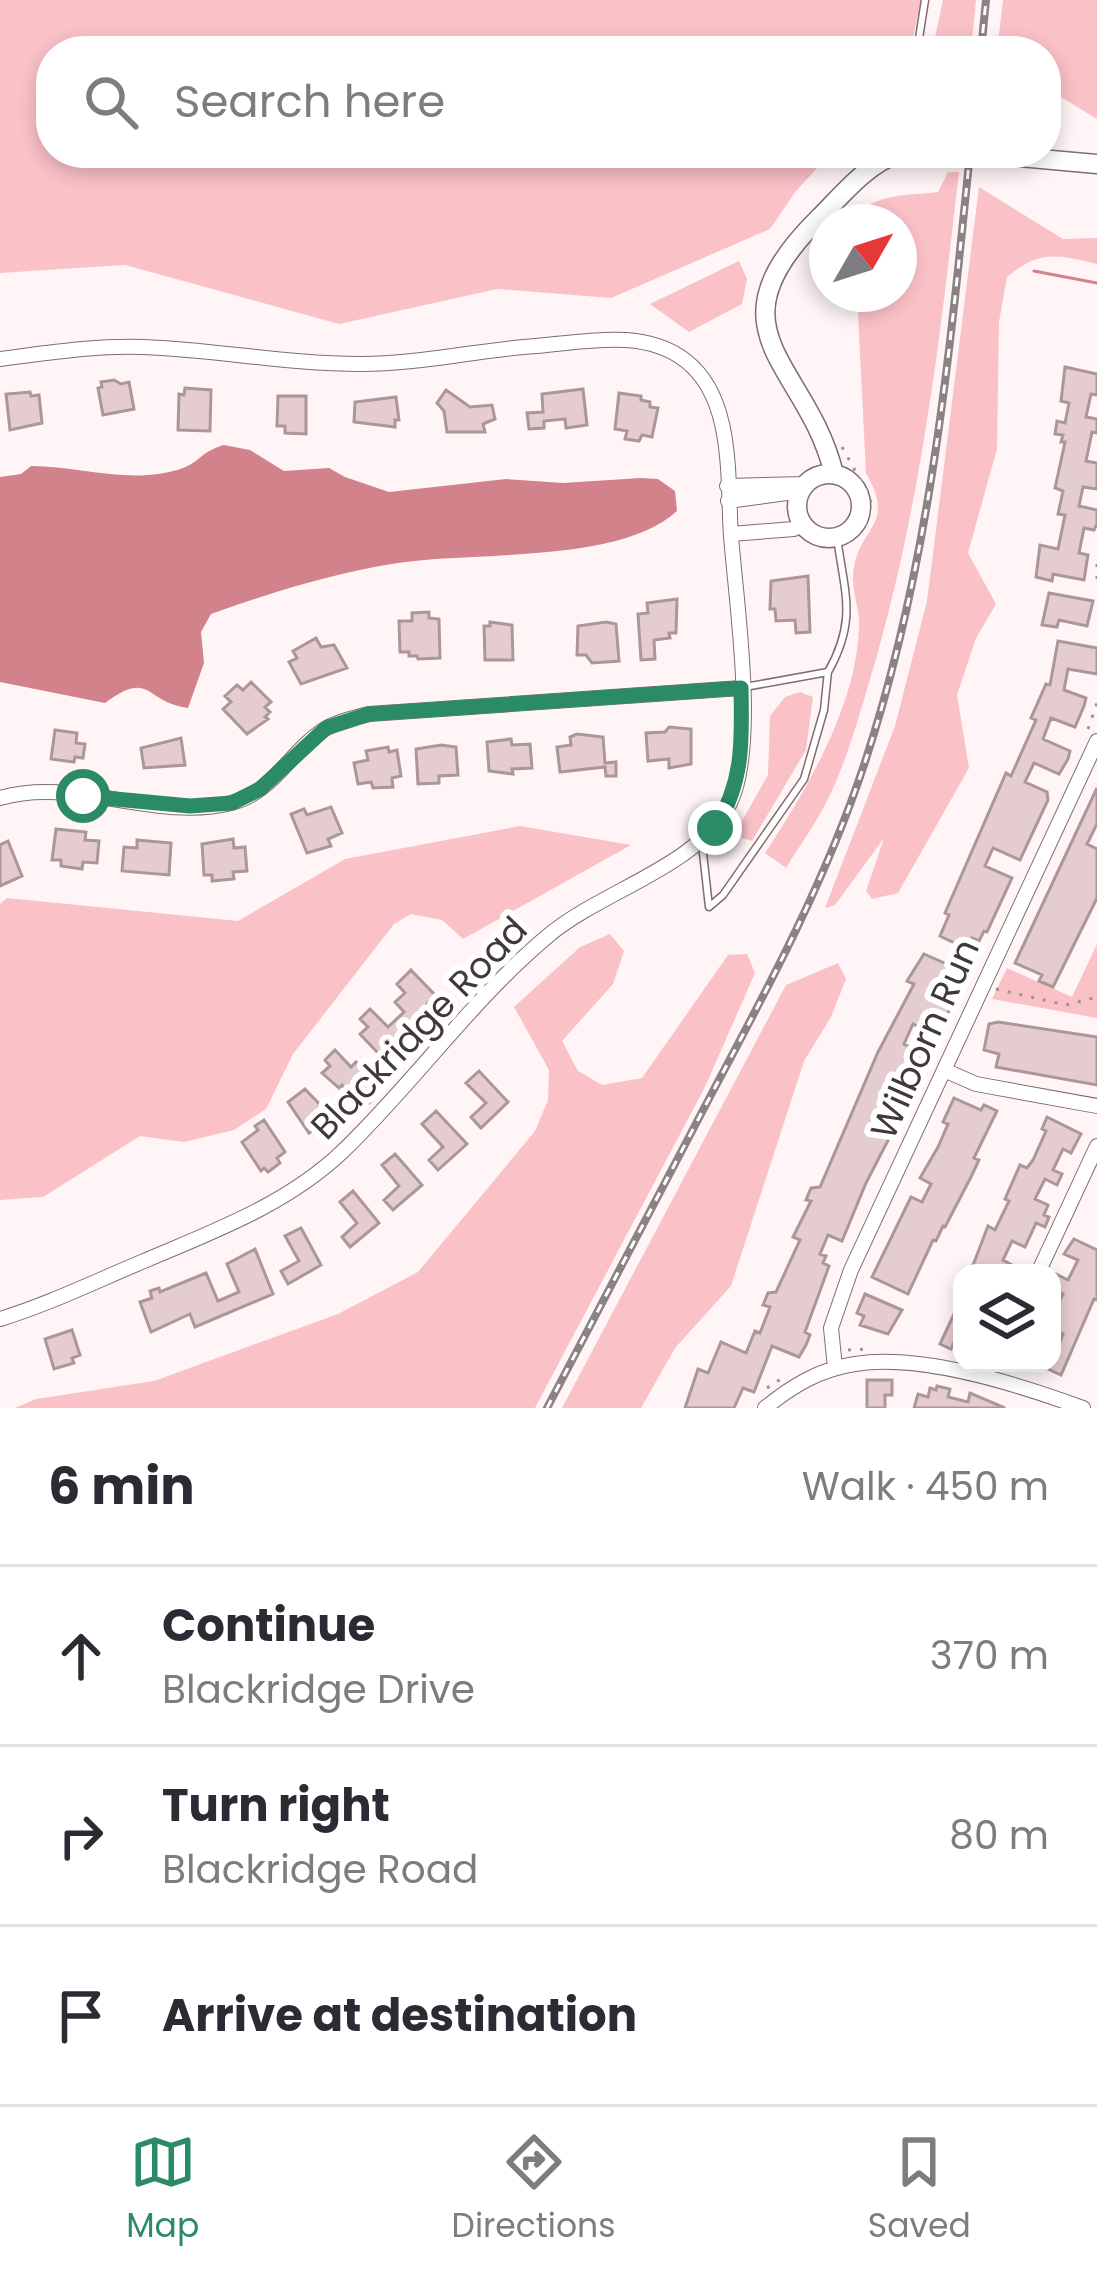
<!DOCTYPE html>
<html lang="en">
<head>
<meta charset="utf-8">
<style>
	body { margin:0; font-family:Poppins,sans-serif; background:#f7f7f7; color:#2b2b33 }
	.controls { position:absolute; right:36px; bottom:36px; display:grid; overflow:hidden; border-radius:24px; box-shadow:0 6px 18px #0003 }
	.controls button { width:108px; height:108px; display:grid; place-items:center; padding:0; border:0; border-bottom:3px solid #e1e1e2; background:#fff; color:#2b2b33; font:60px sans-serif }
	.compass { position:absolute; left:809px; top:204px; width:108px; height:108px; border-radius:50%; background:#fff; box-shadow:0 6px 18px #0003; rotate:51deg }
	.stop { position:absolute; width:36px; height:36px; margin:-27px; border:9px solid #2b8b64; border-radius:50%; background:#fff }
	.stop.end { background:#2b8b64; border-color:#fff; box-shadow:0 3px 12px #0008 }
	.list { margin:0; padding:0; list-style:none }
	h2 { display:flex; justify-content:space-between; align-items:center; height:156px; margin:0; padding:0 48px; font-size:51px }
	h2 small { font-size:39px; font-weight:400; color:#7c7c81 }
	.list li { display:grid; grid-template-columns:78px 1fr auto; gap:36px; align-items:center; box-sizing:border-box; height:180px; padding:0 48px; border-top:3px solid #e1e1e2 }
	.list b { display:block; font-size:45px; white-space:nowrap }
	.list p { margin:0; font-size:39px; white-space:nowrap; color:#7c7c81 }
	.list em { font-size:39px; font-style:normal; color:#7c7c81 }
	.icon { flex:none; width:66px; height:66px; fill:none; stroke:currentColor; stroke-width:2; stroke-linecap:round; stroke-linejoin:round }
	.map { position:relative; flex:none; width:1097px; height:1408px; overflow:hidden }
	.search { position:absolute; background:#fff; box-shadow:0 6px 18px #0003; left:36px; right:36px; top:36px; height:132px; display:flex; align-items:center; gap:30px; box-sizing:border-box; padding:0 42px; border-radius:48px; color:#7c7c81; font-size:45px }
	.sheet { height:696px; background:#fff }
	nav { display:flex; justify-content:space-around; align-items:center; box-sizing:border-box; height:168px; border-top:3px solid #e1e1e2; background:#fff; font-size:33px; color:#7c7c81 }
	nav a { display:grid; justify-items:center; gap:6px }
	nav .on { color:#2b8b64 }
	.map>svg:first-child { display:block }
	.green { fill:#fac1c7 }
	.water { fill:#d2828b }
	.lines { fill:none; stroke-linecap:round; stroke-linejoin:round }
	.stream { stroke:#d2828b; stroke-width:3 }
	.building { fill:#e5cdcf; stroke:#ad9698; stroke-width:3 }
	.lane-casing { stroke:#816c6e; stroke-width:9 }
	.street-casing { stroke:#816c6e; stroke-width:16 }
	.secondary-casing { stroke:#816c6e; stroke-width:21 }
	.path { stroke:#9d9394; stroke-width:3; stroke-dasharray:3 9; stroke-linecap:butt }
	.lane { stroke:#fff; stroke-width:6 }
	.street { stroke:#fff; stroke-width:14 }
	.secondary { stroke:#fff; stroke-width:18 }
	.rail-casing { stroke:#8b8283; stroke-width:8 }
	.rail { stroke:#fff; stroke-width:3; stroke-dasharray:9; stroke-linecap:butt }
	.path-bridge { stroke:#9d9394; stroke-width:3; stroke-dasharray:3 9; stroke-linecap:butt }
	.route { stroke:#2b8b64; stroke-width:15 }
	.labels { text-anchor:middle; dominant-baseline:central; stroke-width:12; stroke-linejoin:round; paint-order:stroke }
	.street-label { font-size:36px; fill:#413839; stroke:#fff }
</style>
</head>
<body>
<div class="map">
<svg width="1097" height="1408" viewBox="0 0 1097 1408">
	<rect width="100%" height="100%" fill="#fff5f6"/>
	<!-- green -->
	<path class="green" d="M0,0H921L910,51H51V153H831L796,191L770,229L611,298L497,289L339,324L125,265L0,273Z
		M943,0H976L971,51H932Z
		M1003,0H1097V119L1046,88V51H997Z
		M948,172H959C940,339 922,496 876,659C862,705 850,753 829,797C817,822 800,845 786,868L765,853C807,789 859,702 859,622C859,607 852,591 853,576C856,525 898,529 866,473L857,294H899V222H853C869,192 908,196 938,192Z
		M979,187L1063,239L1097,238V264C1058,255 1040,249 1007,277L999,322L997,449L968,553L996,604L976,638L957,695L969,768L898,893L872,899L866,891L884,838L835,905L825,908L895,726L927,601Z
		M739,261L747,279L742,304L689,332L650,304Z
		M800,692L813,697L806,750L752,841L742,838V821L768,775L770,716L785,697Z
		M520,826L631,845L463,939L442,920L411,914L394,924L293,1054L266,1109L234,1130L184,1142L140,1136L43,1197L0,1200V904L7,898L238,921L345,859Z
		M610,934L624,951L613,984L562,1041L578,1071L602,1085L642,1078L728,955L747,954L755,973L705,1087L535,1408H15L36,1399L154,1381L338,1314L418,1272L535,1131L548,1100L549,1070L514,1007L580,947Z
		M1097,944V1018L992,999L1007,968L1072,997Z
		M838,963L846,979L831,1017L804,1061L731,1286L675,1348L641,1408H562L786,985Z"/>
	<!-- water -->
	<path class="water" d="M224,445L250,450L284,471L329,468L345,477L389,492L506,479L563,483L641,478L658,479L675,491L677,511C620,564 473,551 398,563C333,573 273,592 211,614L201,632L204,663L188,708C143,702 152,669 105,703L0,682V477L21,474L31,466C81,466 133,486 183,468C200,462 200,452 224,445Z"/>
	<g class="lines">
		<!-- stream -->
		<path class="stream" d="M1034,271L1097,283"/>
	</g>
	<!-- building -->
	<path class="building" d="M1065,367L1097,374V395L1091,394L1086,417L1097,419V433L1092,432L1086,461L1097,463V489L1083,487L1079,506L1097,510V524L1094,530L1084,528L1079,553L1088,555L1084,580L1053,574L1052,581L1036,577L1040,545L1058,549L1065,515L1058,514L1063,491L1055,488L1065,442H1061L1063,435L1055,434L1057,421L1065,423L1069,403L1061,401Z
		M114,380L121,384L129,382L134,409L103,415L98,388L102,387L101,382Z
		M185,388L211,390L210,431L178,430L179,394L184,395Z
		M583,389L587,425L566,428L565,419L544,421V428L529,429L527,413L543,412L542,394Z
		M446,390L470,407L492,405L495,419L483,424L485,432H447L444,411L437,403Z
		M30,392L31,396L39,395L42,423L10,430L6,394Z
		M619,393L641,396V400L650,402V407L658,408L652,437L642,435L639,441L625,439L627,431L615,429Z
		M278,396H306V434L285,433V426H277Z
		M396,397L399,420H395V427L354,422L355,402Z
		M808,576L810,632L796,633L795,620L776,621L775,609H770L771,581Z
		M1049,593L1093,601L1087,626L1059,620L1057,627L1042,625Z
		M677,599L676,633H669L670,638L654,640L655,659L641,660L638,614L648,613L647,603Z
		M429,612V618L439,619L440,658L418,659L417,656H409V652H400L399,621H412V613Z
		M490,622L512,625L513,660H485L484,626H490Z
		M606,622L616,624L619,661L592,663L586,655H577L578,626Z
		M316,638L321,647L334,645L347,668L301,684L289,662L297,658L293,651Z
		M1058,641L1097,648V674L1068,669L1064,690L1086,698L1084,706L1075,727L1051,718L1043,739L1070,751L1068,759L1059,774L1034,763L1025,782L1047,792L1048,800L1020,860L993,848L985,866L1012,878L987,932L984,931L979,941L972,938L967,949L940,936L949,915L945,913L1006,773L1011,776L1036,720L1031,718L1046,684L1050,685Z
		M251,682L271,702L265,707L270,712L265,717L268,719L247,734L223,709L231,702L225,696L237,685L243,690Z
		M669,727L691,729V764L669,768V759L648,761L646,733L665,732Z
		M55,730L77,733L76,743L85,744L83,758L75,757L74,762L51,759Z
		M577,734L603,737L605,763L616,762V776H606L605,767L560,772L557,747L571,745L570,737Z
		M181,738L185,765L144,768L141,748Z
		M511,739L512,745L530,744L532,768L512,769L513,774L489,771L487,742Z
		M441,745L456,747L458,775L439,776V783L418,784L416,749Z
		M388,747L389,752L397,750L401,776L392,778L393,787L373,788L371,782L358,784L354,763L368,760L366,751Z
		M1097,788V824L1087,844L1097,849V898L1053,987L1039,981L1042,975L1015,963Z
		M331,807L342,833L328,839L331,846L307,853L291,814L304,809L307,815Z
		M56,829L86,832L85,840L99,841L97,863L83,862L82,869L61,866V860H52Z
		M233,839L234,848L245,847L247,871L233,872L234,879L212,881V875H204L202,844Z
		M137,840L171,843L169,875L122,871L124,847L137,848Z
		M8,841L22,876L0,886V845Z
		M924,954L967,973L937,1036L913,1024L904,1044L929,1056L923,1071L911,1065L900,1089L912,1094L866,1183L842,1241L828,1235L820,1254L826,1256L823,1263L829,1266L805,1332L810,1335L806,1345L799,1357L772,1346L754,1392L743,1388L734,1408H685L698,1369L708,1373L721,1342L746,1353L755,1331L760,1333L770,1307L763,1305L768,1293L776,1292L800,1240L793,1237L811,1201L806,1200L811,1188L820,1187L878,1052L914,984L907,981Z
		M411,970L434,994L425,1007L428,1011L384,1054L377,1052L360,1034L368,1027L360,1019L370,1009L388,1027L404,1012L395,1002L405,993L397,984Z
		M998,1022L1097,1037V1085L996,1067L999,1054L984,1050L989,1024Z
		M335,1050L351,1067L356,1062L366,1073L358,1080L375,1097L369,1103L352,1087L347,1091L342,1085L339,1088L322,1073L330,1066L325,1060Z
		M479,1071L508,1102L481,1128L471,1117L486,1103L466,1083Z
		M305,1089L331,1116L309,1133L288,1102Z
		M954,1098L981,1110L984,1105L997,1111L974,1158L979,1160L971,1177L945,1227L943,1226L936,1241L933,1240L908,1294L872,1277L911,1197L922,1202L931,1184L920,1178L938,1147L948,1124L943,1122Z
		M436,1111L467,1144L438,1170L429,1160L443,1147L422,1124Z
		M1047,1117L1081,1134L1071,1153L1063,1149L1053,1170L1062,1174L1057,1185L1045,1179L1035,1199L1048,1205L1044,1215L1049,1217L1045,1227L1036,1223L1025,1247L1012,1241L1003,1260L1027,1273H970L988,1226L995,1230L1009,1201L1005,1199L1020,1165L1027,1168L1033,1160L1046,1131L1042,1129Z
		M264,1120L285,1152L277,1158L280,1163L268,1172L264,1168L261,1171L242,1142L258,1130L255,1126Z
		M395,1154L422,1185L393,1210L384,1200L399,1186L382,1165Z
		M353,1191L379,1223L350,1247L342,1237L357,1223L340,1202Z
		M301,1228L321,1265L288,1284L281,1271L299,1261L285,1236Z
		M1074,1239L1097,1250V1300L1094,1299L1061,1375L1035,1363H1052L1063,1334L1052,1329V1316L1063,1294L1052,1288V1283L1056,1274L1068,1280L1078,1260L1064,1254Z
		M255,1249L273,1294L195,1327L190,1314L151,1332L140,1302L152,1298L150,1291L159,1288L160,1292L206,1273L218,1301L239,1292L227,1264Z
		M865,1294L902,1310L888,1334L860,1325L864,1316L857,1313Z
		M962,1297V1341L956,1338L951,1349L940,1344Z
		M72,1330L80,1355L72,1358L74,1363L54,1369L45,1339Z
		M867,1380H892V1395H885V1408H867Z
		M937,1386L950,1389L948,1397L968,1402L970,1393L1005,1408H914L918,1394L928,1397L930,1388L936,1390Z"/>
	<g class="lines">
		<defs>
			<path id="lane" d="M917,51L925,0
				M745,687L828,672C858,619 844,592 837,537
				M702,844L709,907L723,895L804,779L824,710L828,671"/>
			<path id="street" d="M0,359C47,353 97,345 144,347C217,350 288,364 361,364C420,364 477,350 536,346C585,342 644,328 686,361C735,399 727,481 731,536C736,602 758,745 730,803C697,868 606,888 549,935C472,999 414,1083 342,1152C286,1205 214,1231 144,1261C96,1281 49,1304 0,1319
				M727,486L806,484
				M728,501L801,491
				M731,534L794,529L803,524
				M0,798C74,776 156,822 231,803C273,793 291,750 325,729C338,721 354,718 369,714L741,688
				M944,1070L976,1084L1097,1106
				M1038,1273L1097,1146
				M835,1368L831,1328L851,1270L1097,741
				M765,1408C792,1386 820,1369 855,1364C922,1353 1020,1385 1083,1408"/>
			<path id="secondary" d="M975,153L1097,164
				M834,474C807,362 703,333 819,218C843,194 867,164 899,153
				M797 506a32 32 0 1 1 64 0a32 32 0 1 1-64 0Z"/>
		</defs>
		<!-- lane casing -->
		<use href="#lane" class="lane-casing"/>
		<!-- street casing -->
		<use href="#street" class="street-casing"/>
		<!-- secondary casing -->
		<use href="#secondary" class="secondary-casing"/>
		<!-- path -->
		<path class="path" d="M911,162L939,159
			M842,447L871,499L865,527L845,544
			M1097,564V587
			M1088,729L1097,703
			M996,989L1066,1005L1097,997
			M848,1350L869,1349
			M767,1388L784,1377"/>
		<!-- lane -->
		<use href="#lane" class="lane"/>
		<!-- street -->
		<use href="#street" class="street"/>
		<!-- secondary -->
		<use href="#secondary" class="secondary"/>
		<defs>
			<path id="rail" d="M981,51L986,0
				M547,1408C602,1303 657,1198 712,1093C769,986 827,878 865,762C930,564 949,360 970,153"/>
		</defs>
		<!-- rail casing -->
		<use href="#rail" class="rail-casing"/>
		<!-- rail -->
		<use href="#rail" class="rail"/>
		<!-- path-bridge -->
		<path class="path-bridge" d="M939,159L1004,166"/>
	</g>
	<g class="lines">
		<!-- route -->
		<path class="route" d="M83,796L190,806L232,803L260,789L326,728L369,714L741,688C742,740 744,782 715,828"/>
	</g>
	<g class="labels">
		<!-- street labels -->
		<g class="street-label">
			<text transform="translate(419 1028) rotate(-46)">Blackridge Road</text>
			<text transform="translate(925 1039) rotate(-66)">Wilborn Run</text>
		</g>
	</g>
</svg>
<div class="controls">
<button><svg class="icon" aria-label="layers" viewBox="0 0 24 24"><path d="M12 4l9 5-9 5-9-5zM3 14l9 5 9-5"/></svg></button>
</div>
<svg class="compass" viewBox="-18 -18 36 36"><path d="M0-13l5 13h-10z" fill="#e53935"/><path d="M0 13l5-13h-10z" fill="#7c7c81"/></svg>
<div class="stop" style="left:83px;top:796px"></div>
<div class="stop end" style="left:715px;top:828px"></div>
<div class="search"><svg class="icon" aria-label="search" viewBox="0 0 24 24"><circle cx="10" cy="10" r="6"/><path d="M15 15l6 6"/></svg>Search here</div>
</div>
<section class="sheet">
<h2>6 min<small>Walk · 450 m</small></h2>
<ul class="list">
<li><svg class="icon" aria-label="ahead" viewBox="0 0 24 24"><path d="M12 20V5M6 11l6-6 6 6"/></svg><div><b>Continue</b><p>Blackridge Drive</p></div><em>370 m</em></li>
<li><svg class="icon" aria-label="right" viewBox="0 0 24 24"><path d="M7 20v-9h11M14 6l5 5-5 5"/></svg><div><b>Turn right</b><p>Blackridge Road</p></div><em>80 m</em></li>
<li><svg class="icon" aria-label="arrive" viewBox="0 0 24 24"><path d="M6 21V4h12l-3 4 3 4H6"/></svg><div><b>Arrive at destination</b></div></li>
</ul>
</section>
<nav>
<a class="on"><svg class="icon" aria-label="map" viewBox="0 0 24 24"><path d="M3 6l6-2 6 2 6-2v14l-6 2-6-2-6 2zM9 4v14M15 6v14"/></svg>Map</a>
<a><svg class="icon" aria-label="directions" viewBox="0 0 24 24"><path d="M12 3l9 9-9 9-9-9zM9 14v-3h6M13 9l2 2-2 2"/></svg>Directions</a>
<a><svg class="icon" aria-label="saved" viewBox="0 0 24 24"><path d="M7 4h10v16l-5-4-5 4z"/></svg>Saved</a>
</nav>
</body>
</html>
